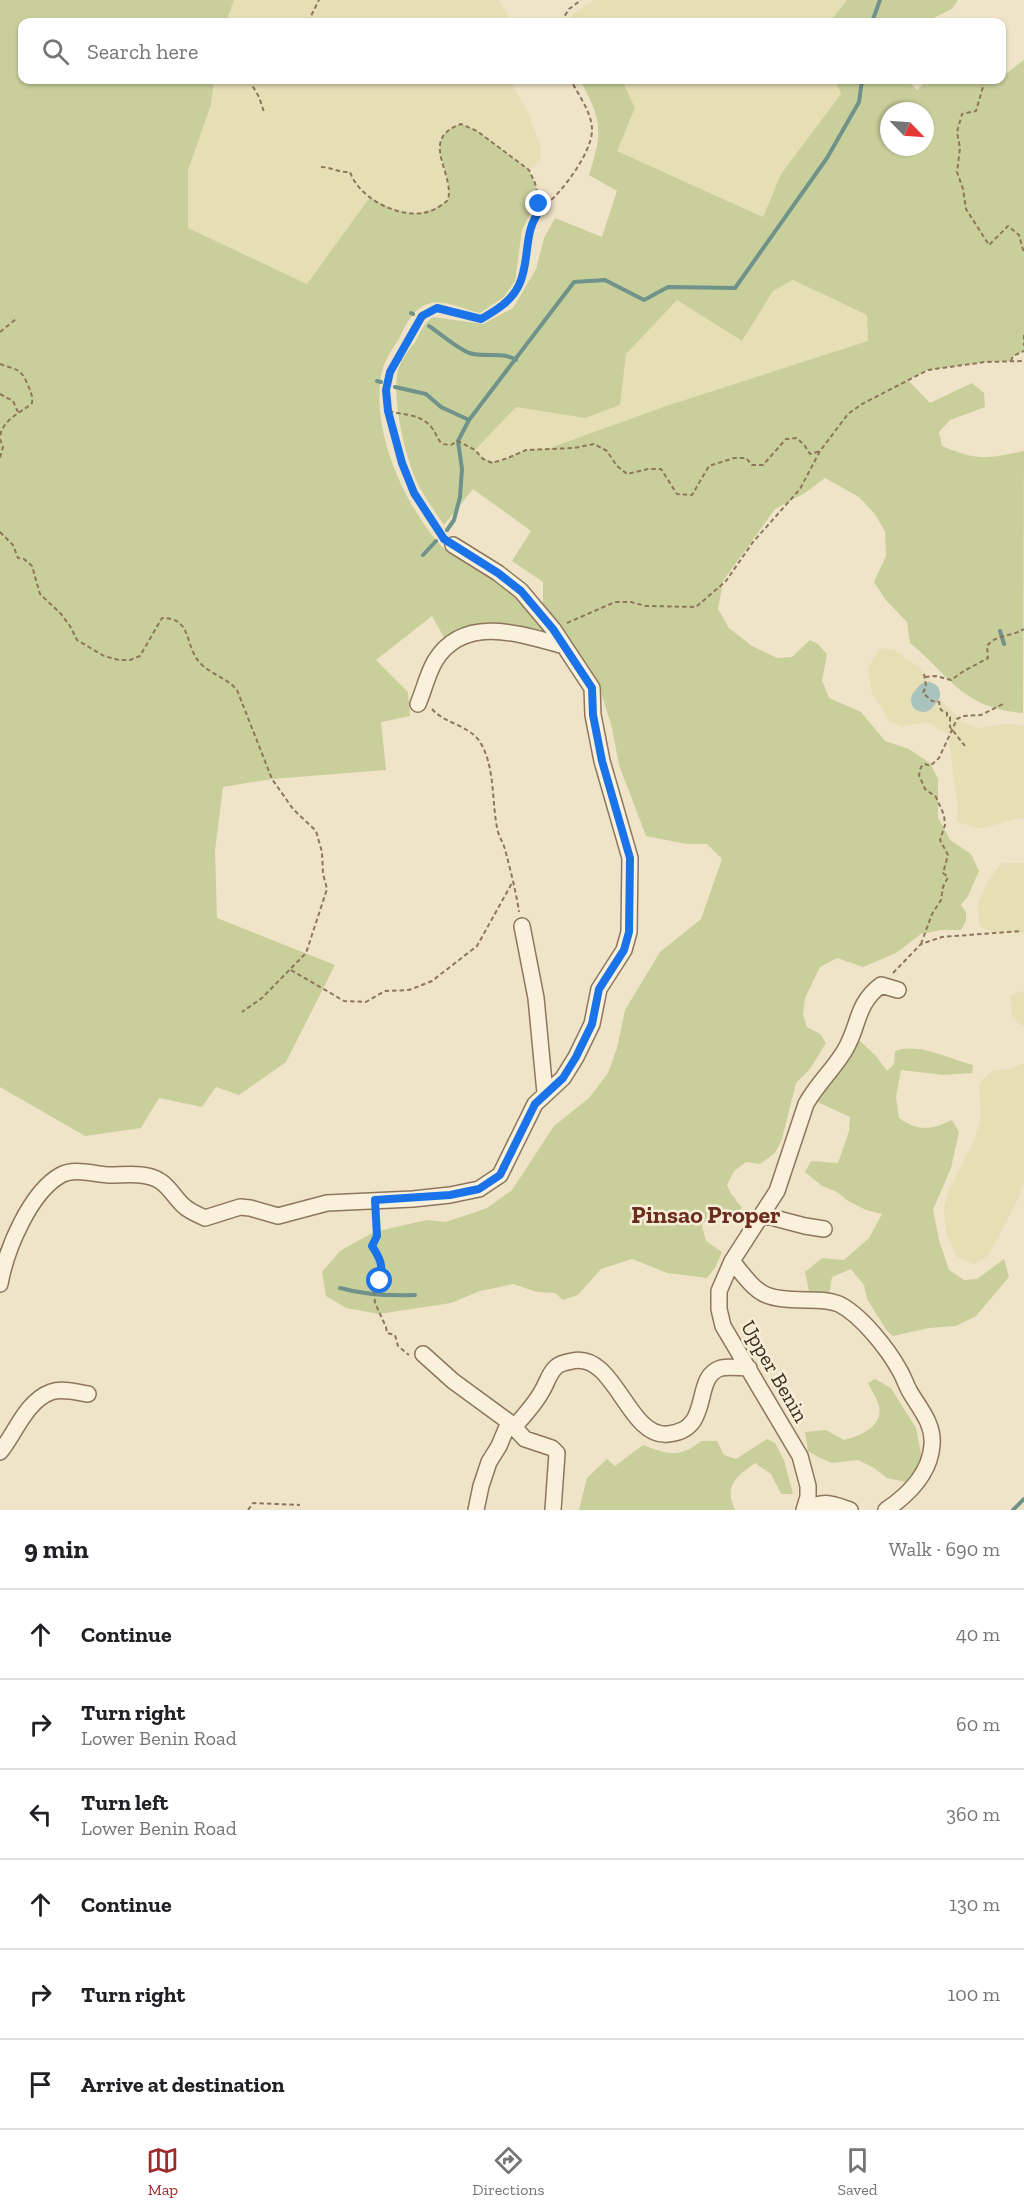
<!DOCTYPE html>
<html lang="en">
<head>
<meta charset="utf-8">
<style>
	body { margin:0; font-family:"Zilla Slab",serif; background:#f6f6f6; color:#202124 }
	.compass { position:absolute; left:880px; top:102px; width:54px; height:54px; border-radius:50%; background:#fff; box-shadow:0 2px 4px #0004; rotate:115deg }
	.stop { position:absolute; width:18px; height:18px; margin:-14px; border:4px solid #1a73e8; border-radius:50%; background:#fff }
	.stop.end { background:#1a73e8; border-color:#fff; box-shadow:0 2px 6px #0008 }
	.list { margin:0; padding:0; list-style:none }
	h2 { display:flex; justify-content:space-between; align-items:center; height:78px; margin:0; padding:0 24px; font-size:26px }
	h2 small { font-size:20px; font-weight:400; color:#757577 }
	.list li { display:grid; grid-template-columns:39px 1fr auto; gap:18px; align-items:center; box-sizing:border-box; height:90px; padding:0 24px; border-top:2px solid #e0e0e0 }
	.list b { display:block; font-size:22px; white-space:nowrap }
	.list p { margin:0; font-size:20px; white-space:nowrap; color:#757577 }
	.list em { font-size:20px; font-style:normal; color:#757577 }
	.icon { flex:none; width:33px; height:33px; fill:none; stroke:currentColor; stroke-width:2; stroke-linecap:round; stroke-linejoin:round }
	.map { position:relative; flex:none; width:1024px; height:1510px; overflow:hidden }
	.search { position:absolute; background:#fff; box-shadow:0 2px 4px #0004; left:18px; right:18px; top:18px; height:66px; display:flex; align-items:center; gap:15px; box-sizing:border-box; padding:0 21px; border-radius:12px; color:#757577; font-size:22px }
	.sheet { height:618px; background:#fff }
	nav { display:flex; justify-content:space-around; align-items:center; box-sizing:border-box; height:84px; border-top:2px solid #e0e0e0; background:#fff; font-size:16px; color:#757577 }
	nav a { display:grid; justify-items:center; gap:3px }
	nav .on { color:#9e2a2b }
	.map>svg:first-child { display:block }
	.farmland { fill:#e6deb5 }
	.green { fill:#c9cf9b; fill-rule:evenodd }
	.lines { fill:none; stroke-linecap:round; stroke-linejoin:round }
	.stream { stroke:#6f938a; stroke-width:4 }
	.river { stroke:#a9c4bc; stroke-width:24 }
	.minor-casing { stroke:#8d765c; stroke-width:18 }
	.path { stroke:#8d765c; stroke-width:2; stroke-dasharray:4.5 3; stroke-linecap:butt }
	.minor { stroke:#faf1dc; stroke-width:15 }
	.route { stroke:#1a73e8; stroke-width:8 }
	.labels { text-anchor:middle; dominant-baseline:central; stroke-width:5; stroke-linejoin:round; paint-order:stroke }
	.street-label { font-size:21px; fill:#3d2e20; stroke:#f7eed8 }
	.quarter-label { font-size:24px; font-weight:bold; fill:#6b2e1e; stroke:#f7eed8 }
</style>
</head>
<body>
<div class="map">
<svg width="1024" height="1510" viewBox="0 0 1024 1510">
	<rect width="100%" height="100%" fill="#f0e4c8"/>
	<!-- farmland -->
	<path class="farmland" d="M234,0H499L509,18V22H226Z
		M594,0H847L830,22H572L570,16Z
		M214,80H510L529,114L541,149L540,161L529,170L477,131L440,160L450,191L448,200L439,207L424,213L408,212L395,211L370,197L307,284L188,228V170L211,105Z
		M622,80H835L841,94L781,174L763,217L617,151L635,108Z
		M793,280L867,315L868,341L666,406L547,449L526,450L508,458L492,463L483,459L475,450L516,407L585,418L619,405L626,354L677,300L742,341L773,290Z
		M881,648L894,650L919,667L929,678L942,701L964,723L978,728L1008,724L1024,726V819L1018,818L981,829L957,822L958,808L948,734L927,722L901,727L889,720L872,693L868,668Z
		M1002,863H1024V933L993,932L979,926L978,902L989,879Z
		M1024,991V1027L1012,1017L1010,995Z
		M1024,1063V1182L1020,1195L989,1255L975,1264L957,1257L946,1234L944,1208L948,1192L975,1139L981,1115L979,1083L992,1071L1008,1069Z"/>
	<!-- green -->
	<path class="green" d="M0,0H234L226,22H22V80H214L211,105L188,170V228L307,284L370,197C397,214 420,221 448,200C455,173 418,139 461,124L477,131L529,170L535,183L539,204L531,212L522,230L515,281L504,297L480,313C465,310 447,300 431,303C414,307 406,324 399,339C393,348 385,360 382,371C370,427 401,497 436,540C455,564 490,570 513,589C527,601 538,620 548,636L446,641L432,616L376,660L408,692L410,716L381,722L386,770L272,779L223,787L215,851L217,918L335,965L286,1062L239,1095L216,1087L202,1107L159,1098L141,1128L85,1136L0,1087Z
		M847,0H958L952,9L925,22H830Z
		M1024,60V351L1013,356L1011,361L985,362L928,370L908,380L930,403L972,383L984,393L985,407L950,420L939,432L942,446C978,461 986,459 1024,451L1023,713C960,707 953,678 910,643L907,622L885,599L874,582L886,556L885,531L874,513L859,497L825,478L805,493L775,509L723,581L718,609L729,628L752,646L777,658L792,657L810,640L818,644L827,654L822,680L829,698L861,712L885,741L909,749L930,763L938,779V817L950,840L971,854L979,871L968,896L961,905L966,912V921L961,930H941L921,934L896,953L863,967L837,958L820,967L805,998L803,1015L807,1027L820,1034L826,1043L810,1069L796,1083L782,1139L775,1153L760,1164L746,1162L734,1171L727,1185L730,1192L742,1208L736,1213L726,1209H715L702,1225L706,1241L722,1252L715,1268L707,1278L667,1273L632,1259L601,1269L578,1295L563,1300L555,1293L537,1292L513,1284L480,1291L451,1303L379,1314L346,1308L326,1296L322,1272L340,1251L374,1232L427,1220L445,1222L467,1215L487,1208L512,1190L554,1126L589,1098L608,1073L617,1048L625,1010L660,952L701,919L722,859L707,844H686L646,836L619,765L612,728L599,686L543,608V582L512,561L531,531L473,489L444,525C436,513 428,502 421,490C406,464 391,398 398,370C401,360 409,350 415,342C421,332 423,323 433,317L483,324L513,308L536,269L544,238L555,218L602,237L617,191L589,175C603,130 602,121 580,80H622L635,108L617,151L763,217L781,174L841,94L835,80H907L917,90L928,80H1002V73H1007ZM889,111H925V147H889ZM793,280L867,315L868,341L666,406L547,449C541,449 534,449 527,450C504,455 497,473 475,450L516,407L585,418L620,405L626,354L677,300L742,341L773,291Z
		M860,1041L876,1056L887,1071L894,1064L895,1051C918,1042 950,1059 973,1065L972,1073L943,1075L901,1070L896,1097L899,1118C920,1132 930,1130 952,1120L959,1132L951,1168L933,1210L939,1240L949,1270L964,1280L977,1279L1004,1259L1009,1277L976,1316L956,1326L929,1328L893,1336L887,1331L867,1299L864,1285L851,1269L832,1277L829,1296L819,1298L809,1291L805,1272L822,1258L844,1260L869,1238L882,1214L866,1210L848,1201L837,1192L822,1186L805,1172L811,1161L838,1163L849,1131L850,1117L815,1101L852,1044Z
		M875,1379L891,1388L916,1428L922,1459L917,1471L905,1482L887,1478L874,1468L858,1460L832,1463L818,1457L808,1451L805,1432L826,1430L844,1440C859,1437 884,1426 879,1406C877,1398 871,1390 868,1383Z
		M767,1439L775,1443L784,1460L793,1494H781L771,1474L755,1463C735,1478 724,1485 735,1510H579L587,1478L607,1459L615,1466L643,1445C667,1454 680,1459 701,1441H717L724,1455L736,1459Z"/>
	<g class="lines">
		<!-- stream -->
		<path class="stream" d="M872,22L880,0
			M411,313L413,314
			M429,326C441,334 455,347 469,353C485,358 502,351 516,360
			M377,381L381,382
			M395,387L426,394L441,407L469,420
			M447,530L454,520L460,497L462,469L458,441L469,420L574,282L605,280L644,300L668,287L735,288L827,158L859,102L862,80
			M423,555L436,541
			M1000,631L1004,644
			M340,1288C365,1295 389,1296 415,1295
			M1013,1510L1024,1499"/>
		<!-- river -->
		<path class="river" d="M923,700L928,694"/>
		<defs>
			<path id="minor" d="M418,704C424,690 427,675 435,661C464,614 521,634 564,646
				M522,926L536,998L545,1093
				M763,1215L805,1226L824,1229
				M732,1261C760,1296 761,1299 807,1300C818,1300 829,1300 839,1304C861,1315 888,1349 900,1371C904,1378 906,1385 910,1392C920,1409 934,1424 932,1445C930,1474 908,1495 886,1510
				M0,1284C6,1250 30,1192 61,1175C75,1167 96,1175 111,1175C127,1175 146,1172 160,1181C170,1187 176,1200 185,1207C191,1212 199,1215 205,1218L240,1207L250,1208L278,1216L327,1203L413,1199L450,1195L479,1189L500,1175L535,1104L563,1078L576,1057L592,1024L599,989L624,950L629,932L630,858L602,761L593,715L592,688L553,629L521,591L498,573L453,545
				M423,1354L453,1381L509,1422L525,1439L552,1448L557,1453L553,1510
				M514,1427C524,1416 535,1404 542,1391C547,1383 549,1373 556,1367C560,1363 567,1362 572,1361C615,1351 628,1439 668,1434C714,1430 691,1377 721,1368C729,1366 740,1368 749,1368
				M0,1452C15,1434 26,1401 51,1392C62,1388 76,1392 88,1394
				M476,1510L481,1486L489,1462L499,1446L509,1422
				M804,1510L808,1497V1486L800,1456L723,1326L719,1309V1291L732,1261L777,1191L806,1104C817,1084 834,1069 845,1050C860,1025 855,1005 881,985L898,990
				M804,1510C824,1500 830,1503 850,1510"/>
		</defs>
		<!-- minor casing -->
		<use href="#minor" class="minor-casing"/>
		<!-- path -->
		<path class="path" d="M271,22L275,21L279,22
			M308,22L319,0
			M561,22L569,9L581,0
			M249,80L259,97L264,112
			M985,80L976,111L962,114L957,132L960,148L957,172L963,189L966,209L989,245L1008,226L1019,235L1024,253
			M321,167C331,167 340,173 350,172C359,198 396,217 423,213C432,212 441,206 448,200C455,173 418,139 461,124L477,131L529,170L535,183L541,209
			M0,332L16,319
			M1024,335V346
			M1011,361L1013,356L1024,351
			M0,364C15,370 20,367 27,383C30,390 33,395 32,403C20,414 4,418 0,436
			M0,394L13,401L18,412
			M389,411C403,415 422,414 432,428C436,433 436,437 442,444L451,445L458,441L475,450L483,459L492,463L508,458L526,450L574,448L594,444L607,451L617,466L627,474L648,469H661L677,494L692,495L709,466L734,458H746L752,465H763L786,439L797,438L805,446L810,454L820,451
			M0,439L3,447L0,458
			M0,532L13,545L18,558L24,559L32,566L40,594L61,614L70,626L77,640L104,656L119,660H130L140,656L162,618C194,618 183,647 202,665C213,675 227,678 237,690L272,779L293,809L316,831L322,852L323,874L327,889L306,953L262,998L242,1012
			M441,536L414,493L402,463L389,411L386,390L390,372L422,316L437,308L481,319C495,311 511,302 519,287C530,266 523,241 533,220C536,212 543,209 548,203C564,189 592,152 592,130C592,112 578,95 571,80
			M567,623L615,602H631L646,606L696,607L726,581L753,542L800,489L820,451L848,414L862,404L928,370L985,362L1024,361
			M924,674L926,686L923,693L932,701L939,702L941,710L947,713V716L950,717V727L965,746
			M925,677L936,676L951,680L964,671L988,658L987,646C996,634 1011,637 1024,629
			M432,709C445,724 469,725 480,742C496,768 491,803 498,832C500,838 503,843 505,849C510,869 516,891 519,912
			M921,944L932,914L941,900L943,887L948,877L943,873L948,855L940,840L945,825L944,815L936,797L925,789L919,775L921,767L925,764L930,766L939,758L957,719L963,716L981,715L1005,703
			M291,970L344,1001L366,1002L385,991L409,990L432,981L477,946L512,883
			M893,973L921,944L942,937L1021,931
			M376,1214L377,1236L372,1246C382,1262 386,1273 374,1289L375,1303L386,1327L387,1333L395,1335L398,1346L409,1355
			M248,1510L253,1503L300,1505"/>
		<!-- minor -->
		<use href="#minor" class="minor"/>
	</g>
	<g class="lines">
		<!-- route -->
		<path class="route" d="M380,1281C384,1267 380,1258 372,1246L377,1236L375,1200L450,1195L479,1189L500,1175L535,1104L563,1078L576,1057L592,1024L599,989L624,950L629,932L630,858L602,761L593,715L592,688L553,629L521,591L498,573L444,539L414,493L402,463L388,411L386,390L390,372L422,316L437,308L481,319C495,311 512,301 519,285C531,260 522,232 541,209L539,204"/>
	</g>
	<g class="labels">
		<!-- street labels -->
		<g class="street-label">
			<text transform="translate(775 1371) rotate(60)">Upper Benin</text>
		</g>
		<!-- quarter labels -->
		<g class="quarter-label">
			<text x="706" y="1214">Pinsao Proper</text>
		</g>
	</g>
</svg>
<svg class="compass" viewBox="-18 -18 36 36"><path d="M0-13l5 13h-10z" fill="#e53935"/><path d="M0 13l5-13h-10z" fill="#757577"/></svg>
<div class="stop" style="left:380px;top:1281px"></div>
<div class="stop end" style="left:539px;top:204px"></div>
<div class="search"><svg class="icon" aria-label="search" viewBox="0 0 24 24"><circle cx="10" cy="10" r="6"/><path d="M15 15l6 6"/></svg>Search here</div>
</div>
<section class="sheet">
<h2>9 min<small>Walk · 690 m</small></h2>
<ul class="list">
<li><svg class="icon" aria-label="ahead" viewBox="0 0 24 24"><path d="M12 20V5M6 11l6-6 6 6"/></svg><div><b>Continue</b></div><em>40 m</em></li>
<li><svg class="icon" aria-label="right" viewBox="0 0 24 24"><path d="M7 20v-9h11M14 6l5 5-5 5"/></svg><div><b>Turn right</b><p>Lower Benin Road</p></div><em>60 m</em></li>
<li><svg class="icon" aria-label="left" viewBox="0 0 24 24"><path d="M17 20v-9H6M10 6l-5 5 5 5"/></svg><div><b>Turn left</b><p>Lower Benin Road</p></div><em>360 m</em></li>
<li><svg class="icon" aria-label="ahead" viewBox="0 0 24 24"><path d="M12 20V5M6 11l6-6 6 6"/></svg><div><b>Continue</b></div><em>130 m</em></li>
<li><svg class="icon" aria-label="right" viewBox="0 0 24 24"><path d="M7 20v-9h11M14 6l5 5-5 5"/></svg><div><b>Turn right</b></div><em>100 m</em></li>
<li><svg class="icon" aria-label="arrive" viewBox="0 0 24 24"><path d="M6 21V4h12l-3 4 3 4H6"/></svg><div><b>Arrive at destination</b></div></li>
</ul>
</section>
<nav>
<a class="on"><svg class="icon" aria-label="map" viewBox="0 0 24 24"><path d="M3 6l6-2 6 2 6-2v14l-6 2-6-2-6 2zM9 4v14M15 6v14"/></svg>Map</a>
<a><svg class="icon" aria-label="directions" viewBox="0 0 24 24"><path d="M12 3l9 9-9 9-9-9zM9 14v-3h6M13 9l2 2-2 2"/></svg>Directions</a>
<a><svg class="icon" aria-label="saved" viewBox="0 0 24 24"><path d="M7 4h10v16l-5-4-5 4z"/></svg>Saved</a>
</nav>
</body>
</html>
